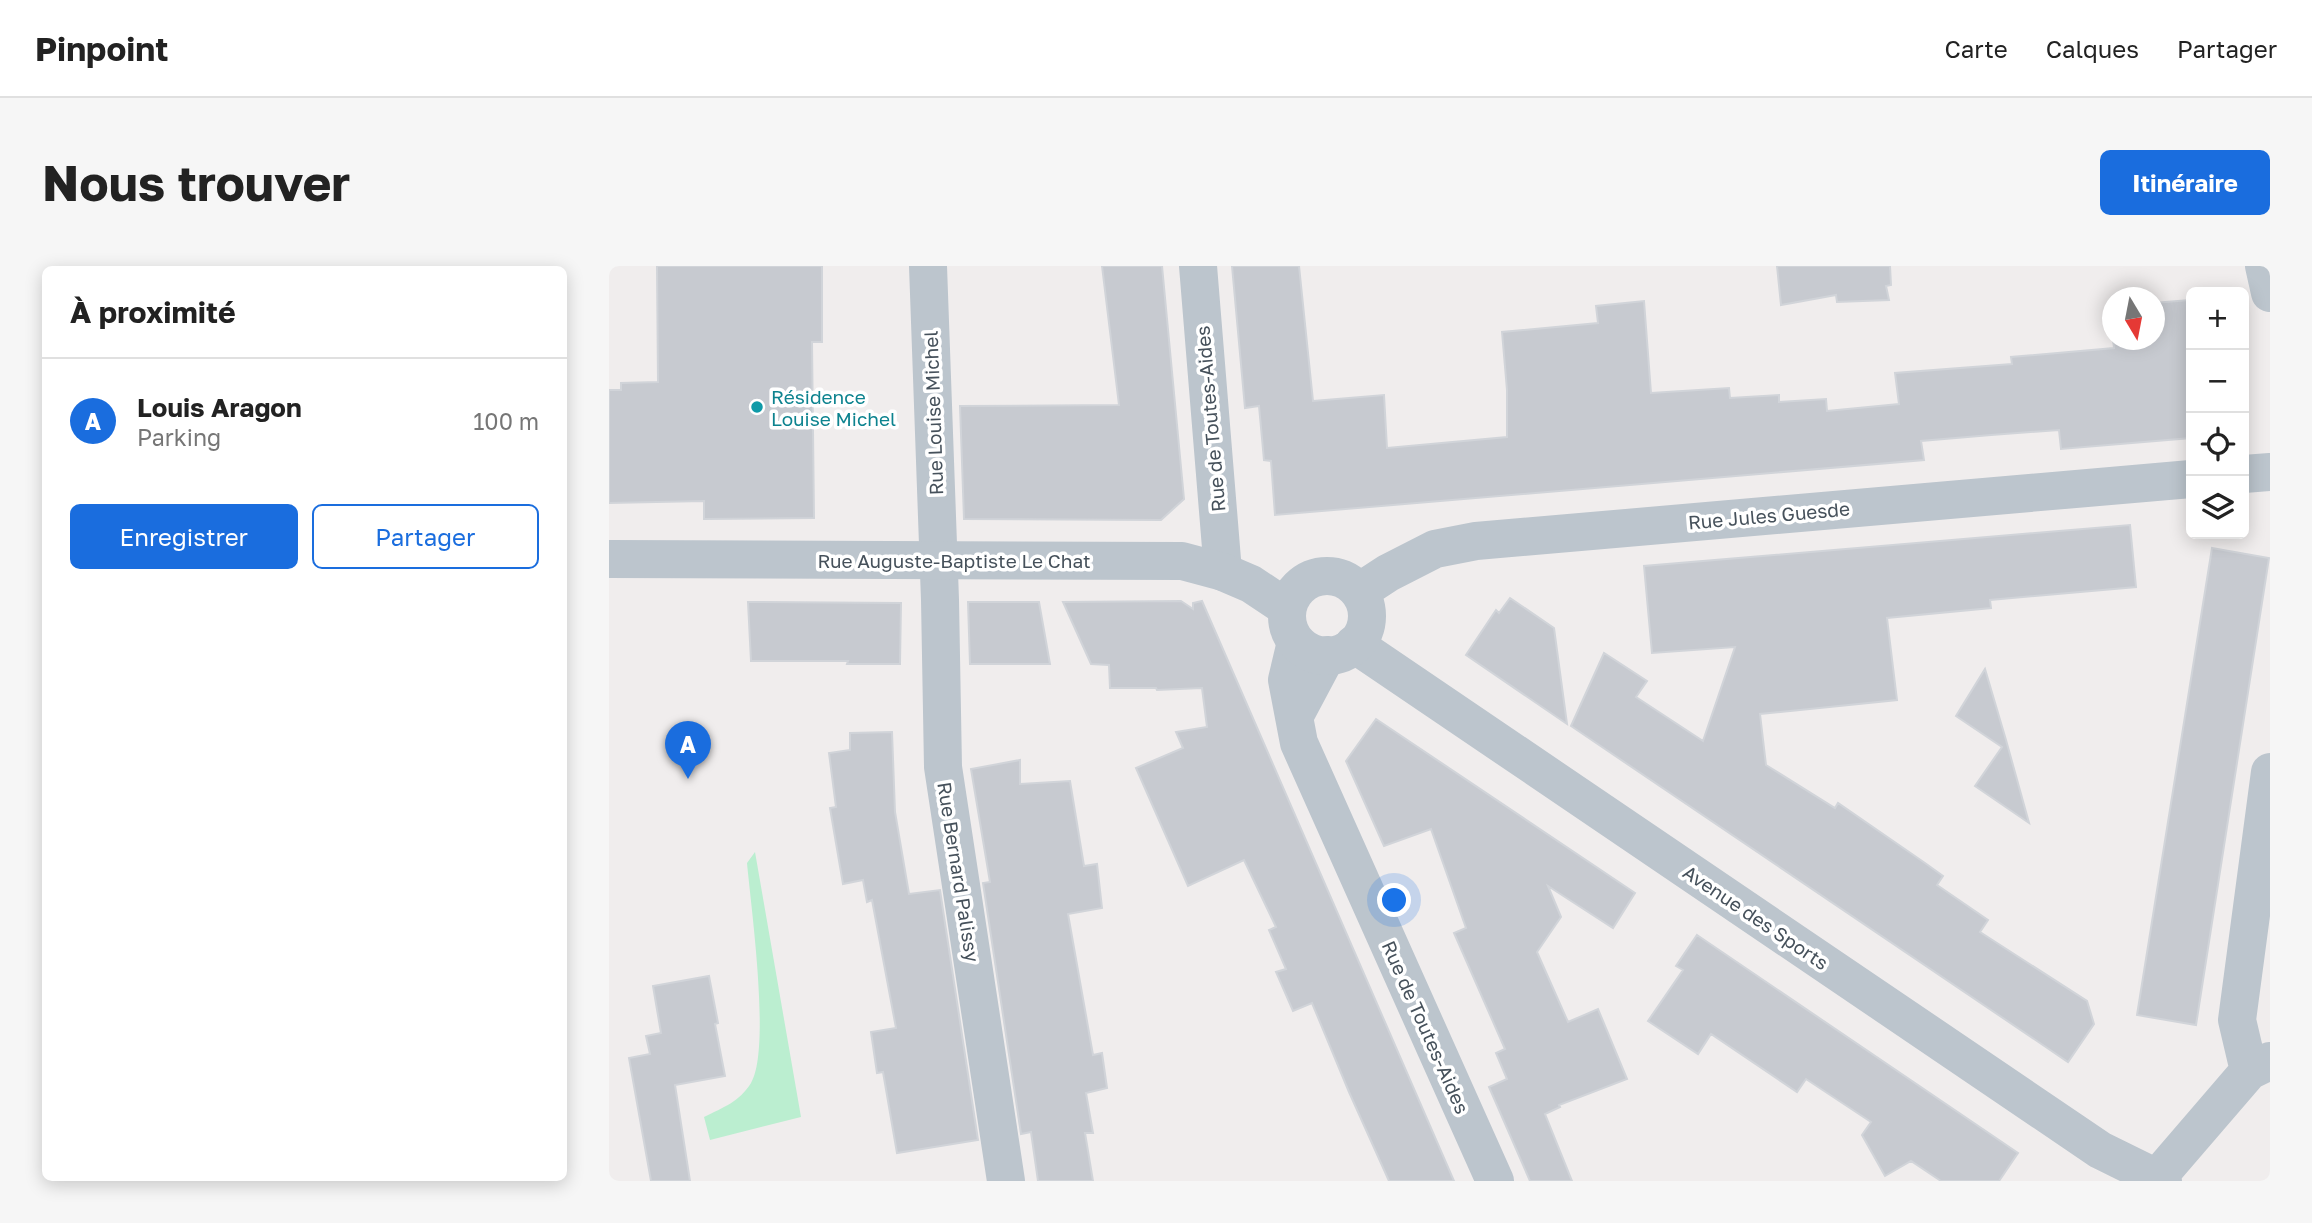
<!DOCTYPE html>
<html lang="fr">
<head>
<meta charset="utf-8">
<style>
	body { margin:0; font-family:"Golos Text",sans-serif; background:#f6f6f6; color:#222 }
	.controls { position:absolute; right:21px; top:21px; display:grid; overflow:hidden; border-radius:10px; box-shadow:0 4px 18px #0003 }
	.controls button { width:63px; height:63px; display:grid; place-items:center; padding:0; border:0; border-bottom:2px solid #e0e0e0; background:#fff; color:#222; font:35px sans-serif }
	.compass { position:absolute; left:1493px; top:21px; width:63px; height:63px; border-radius:50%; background:#fff; box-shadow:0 4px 18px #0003; rotate:170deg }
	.you { position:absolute; left:786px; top:635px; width:24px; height:24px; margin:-18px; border:5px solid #fff; border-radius:50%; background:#1a73e8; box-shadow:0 0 0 10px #1a73e833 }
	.badge { display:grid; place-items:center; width:46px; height:46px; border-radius:50%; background:#1a6dde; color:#fff; font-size:23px; font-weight:700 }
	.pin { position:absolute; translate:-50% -58px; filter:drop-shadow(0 2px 4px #0008) }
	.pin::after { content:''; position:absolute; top:37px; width:24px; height:21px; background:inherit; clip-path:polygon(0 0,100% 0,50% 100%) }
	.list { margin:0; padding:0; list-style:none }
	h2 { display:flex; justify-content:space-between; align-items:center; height:91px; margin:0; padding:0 28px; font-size:30px }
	h2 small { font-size:23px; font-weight:400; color:#767676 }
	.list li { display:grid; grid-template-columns:46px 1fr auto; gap:21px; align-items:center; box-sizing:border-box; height:126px; padding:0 28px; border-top:2px solid #e0e0e0 }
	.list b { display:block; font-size:26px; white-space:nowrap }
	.list p { margin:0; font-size:23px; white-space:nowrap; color:#767676 }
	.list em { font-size:23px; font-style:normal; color:#767676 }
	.actions { display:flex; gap:14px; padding:21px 28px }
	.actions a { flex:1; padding:16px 0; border:2px solid #1a6dde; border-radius:10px; text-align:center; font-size:24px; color:#1a6dde }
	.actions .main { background:#1a6dde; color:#fff }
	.icon { flex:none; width:38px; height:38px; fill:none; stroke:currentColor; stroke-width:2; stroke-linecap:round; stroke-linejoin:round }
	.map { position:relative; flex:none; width:1661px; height:915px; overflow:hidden; border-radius:10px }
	header { display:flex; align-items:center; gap:42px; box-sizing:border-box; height:98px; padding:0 35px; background:#fff; border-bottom:2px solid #e0e0e0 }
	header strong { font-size:33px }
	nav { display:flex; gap:38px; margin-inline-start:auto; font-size:24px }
	.intro { display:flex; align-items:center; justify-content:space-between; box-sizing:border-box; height:168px; padding:0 42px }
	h1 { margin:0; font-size:49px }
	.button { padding:18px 32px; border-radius:10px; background:#1a6dde; color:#fff; font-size:24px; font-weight:700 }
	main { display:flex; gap:42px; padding:0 42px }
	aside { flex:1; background:#fff; border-radius:10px; box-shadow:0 4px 18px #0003 }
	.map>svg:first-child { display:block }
	.green { fill:#bbeed0 }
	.building { fill:#c7cad0; stroke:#d1d4d9; stroke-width:2 }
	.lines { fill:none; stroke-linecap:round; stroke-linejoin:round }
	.minor { stroke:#bcc5cd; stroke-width:38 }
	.tertiary { stroke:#bcc5cd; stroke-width:38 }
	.culture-dot { fill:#0f9aa8; stroke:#fff; stroke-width:2.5 }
	.labels { text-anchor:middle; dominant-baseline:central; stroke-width:7; stroke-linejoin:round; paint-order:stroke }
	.culture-label { font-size:19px; fill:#0d838f; stroke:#fff; text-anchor:start }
	.street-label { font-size:19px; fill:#46515b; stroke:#fff }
</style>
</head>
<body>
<header>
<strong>Pinpoint</strong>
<nav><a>Carte</a><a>Calques</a><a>Partager</a></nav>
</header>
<div class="intro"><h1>Nous trouver</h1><a class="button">Itinéraire</a></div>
<main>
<aside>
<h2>À proximité<small></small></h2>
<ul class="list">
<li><span class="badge">A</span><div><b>Louis Aragon</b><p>Parking</p></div><em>100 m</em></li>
</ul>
<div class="actions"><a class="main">Enregistrer</a><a>Partager</a></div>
</aside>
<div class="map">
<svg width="1661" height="915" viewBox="0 0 1661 915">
	<rect width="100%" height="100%" fill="#f0eded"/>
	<!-- green -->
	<path class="green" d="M146,586L192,851L101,874L95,851C115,841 130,836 142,817C162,784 142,641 138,597Z"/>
	<!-- building -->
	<path class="building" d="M48,0H213V76H203L205,252L95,253V235L0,237V124H12V117L49,116Z
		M493,0H553L575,233L552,254L355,253L351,140L510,139Z
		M623,0H690L704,135L775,129L778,182L898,171V124L893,66L989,57L987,40L1035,35L1042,127L1120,122L1121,132L1170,129V136L1217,133L1218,145L1290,138L1286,107L1403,98L1402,91L1505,82L1504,74H1545V37L1580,34L1582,71V172L1452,183L1450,164L1382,169L1312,175L1315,194L666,249L662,195L655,194L650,140L636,142Z
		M1168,0H1281L1282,19L1277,20L1280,34L1228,36L1227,29L1172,39Z
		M1521,259L1527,321L1381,334L1382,342L1278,352L1288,434L1151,448L1157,499L1226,542L1229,537L1316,597L1334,610L1328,619L1379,654L1371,666L1478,735L1485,758L1459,796L962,460L995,387L1038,415L1027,431L1094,475L1126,381L1043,387L1035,300Z
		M1603,282L1660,292L1587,759L1528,749Z
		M901,332L945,362L958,458L857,389L887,344L890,347Z
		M572,335L584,343V337L593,335L845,915H780L740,826L703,737L684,745L667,706L677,703L660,664L667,661L635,594L579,620L527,502L574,482L567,466L598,461L593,422L548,424L547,422H501L500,399L482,398L454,336Z
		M139,336L292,337L291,398H238L239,395H142Z
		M359,336H430L441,398H361Z
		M1376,403L1397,474L1420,557L1366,520L1393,481L1347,450Z
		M767,453L1026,627L1004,662L939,620L952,651L928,686L959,756L989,743L1018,813L950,839L951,841L936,848L963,915H921L880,821L898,813L887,787L896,783L845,667L857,662L822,563L775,580L737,495Z
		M283,466L286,546L300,628L331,624L369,874L288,887L274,806L268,807L262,766L287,762L263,634L258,636L254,614L234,618L221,542L227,541L220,487L241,484V467Z
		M411,494V518L461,515L475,600L488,598L493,642L459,648L484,789L493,787L498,822L477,827L484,867H476L484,915H429L422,866L412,868L374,617L381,616L362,503Z
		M1088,669L1409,887L1390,915H1332L1302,895L1276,910L1253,869L1262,856L1197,813L1188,826L1102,768L1089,788L1039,755L1074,704L1067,700Z
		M100,710L109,757L106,758L116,810L66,819L81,915H42L20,792L41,788L37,770L52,767L44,720Z"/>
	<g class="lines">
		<!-- minor -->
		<path class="minor" d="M319,0L331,334L334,501L397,915
			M589,0L614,306
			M1655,0L1661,27
			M687,376L678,414L690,477L886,915
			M745,378L1491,884L1554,915
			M685,451L718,389
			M1640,805L1628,754L1661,506
			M1543,915L1548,912L1640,805L1661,795"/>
		<!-- tertiary -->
		<path class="tertiary" d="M1635,208L1661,206
			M0,293L573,295L614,306L642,318L678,342
			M678 350a40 40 0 1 1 80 0a40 40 0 1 1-80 0Z
			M750,326L779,307L826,283L867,275L1582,213"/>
	</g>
	<!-- markers -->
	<circle class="culture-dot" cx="148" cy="141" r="7"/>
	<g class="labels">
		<!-- culture labels -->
		<g class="culture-label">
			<text x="162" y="130">Résidence<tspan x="162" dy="22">Louise Michel</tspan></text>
		</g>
		<!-- street labels -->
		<g class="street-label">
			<text transform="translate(324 147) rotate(-92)">Rue Louise Michel</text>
			<text transform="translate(601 153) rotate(-95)">Rue de Toutes-Aides</text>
			<text transform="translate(1160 249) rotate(-5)">Rue Jules Guesde</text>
			<text x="345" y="294">Rue Auguste-Baptiste Le Chat</text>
			<text transform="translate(350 606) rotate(81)">Rue Bernard Palissy</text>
			<text transform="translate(1147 651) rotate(34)">Avenue des Sports</text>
			<text transform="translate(817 761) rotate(66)">Rue de Toutes-Aides</text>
		</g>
	</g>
</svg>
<div class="controls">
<button>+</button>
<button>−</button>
<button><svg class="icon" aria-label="locate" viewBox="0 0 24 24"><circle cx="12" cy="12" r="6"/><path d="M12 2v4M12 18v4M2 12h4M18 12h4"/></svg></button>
<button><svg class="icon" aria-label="layers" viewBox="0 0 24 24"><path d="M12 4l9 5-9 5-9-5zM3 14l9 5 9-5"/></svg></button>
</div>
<svg class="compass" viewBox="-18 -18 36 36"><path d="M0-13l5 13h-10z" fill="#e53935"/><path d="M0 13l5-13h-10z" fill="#767676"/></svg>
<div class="you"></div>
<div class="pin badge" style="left:79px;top:513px">A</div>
</div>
</main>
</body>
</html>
